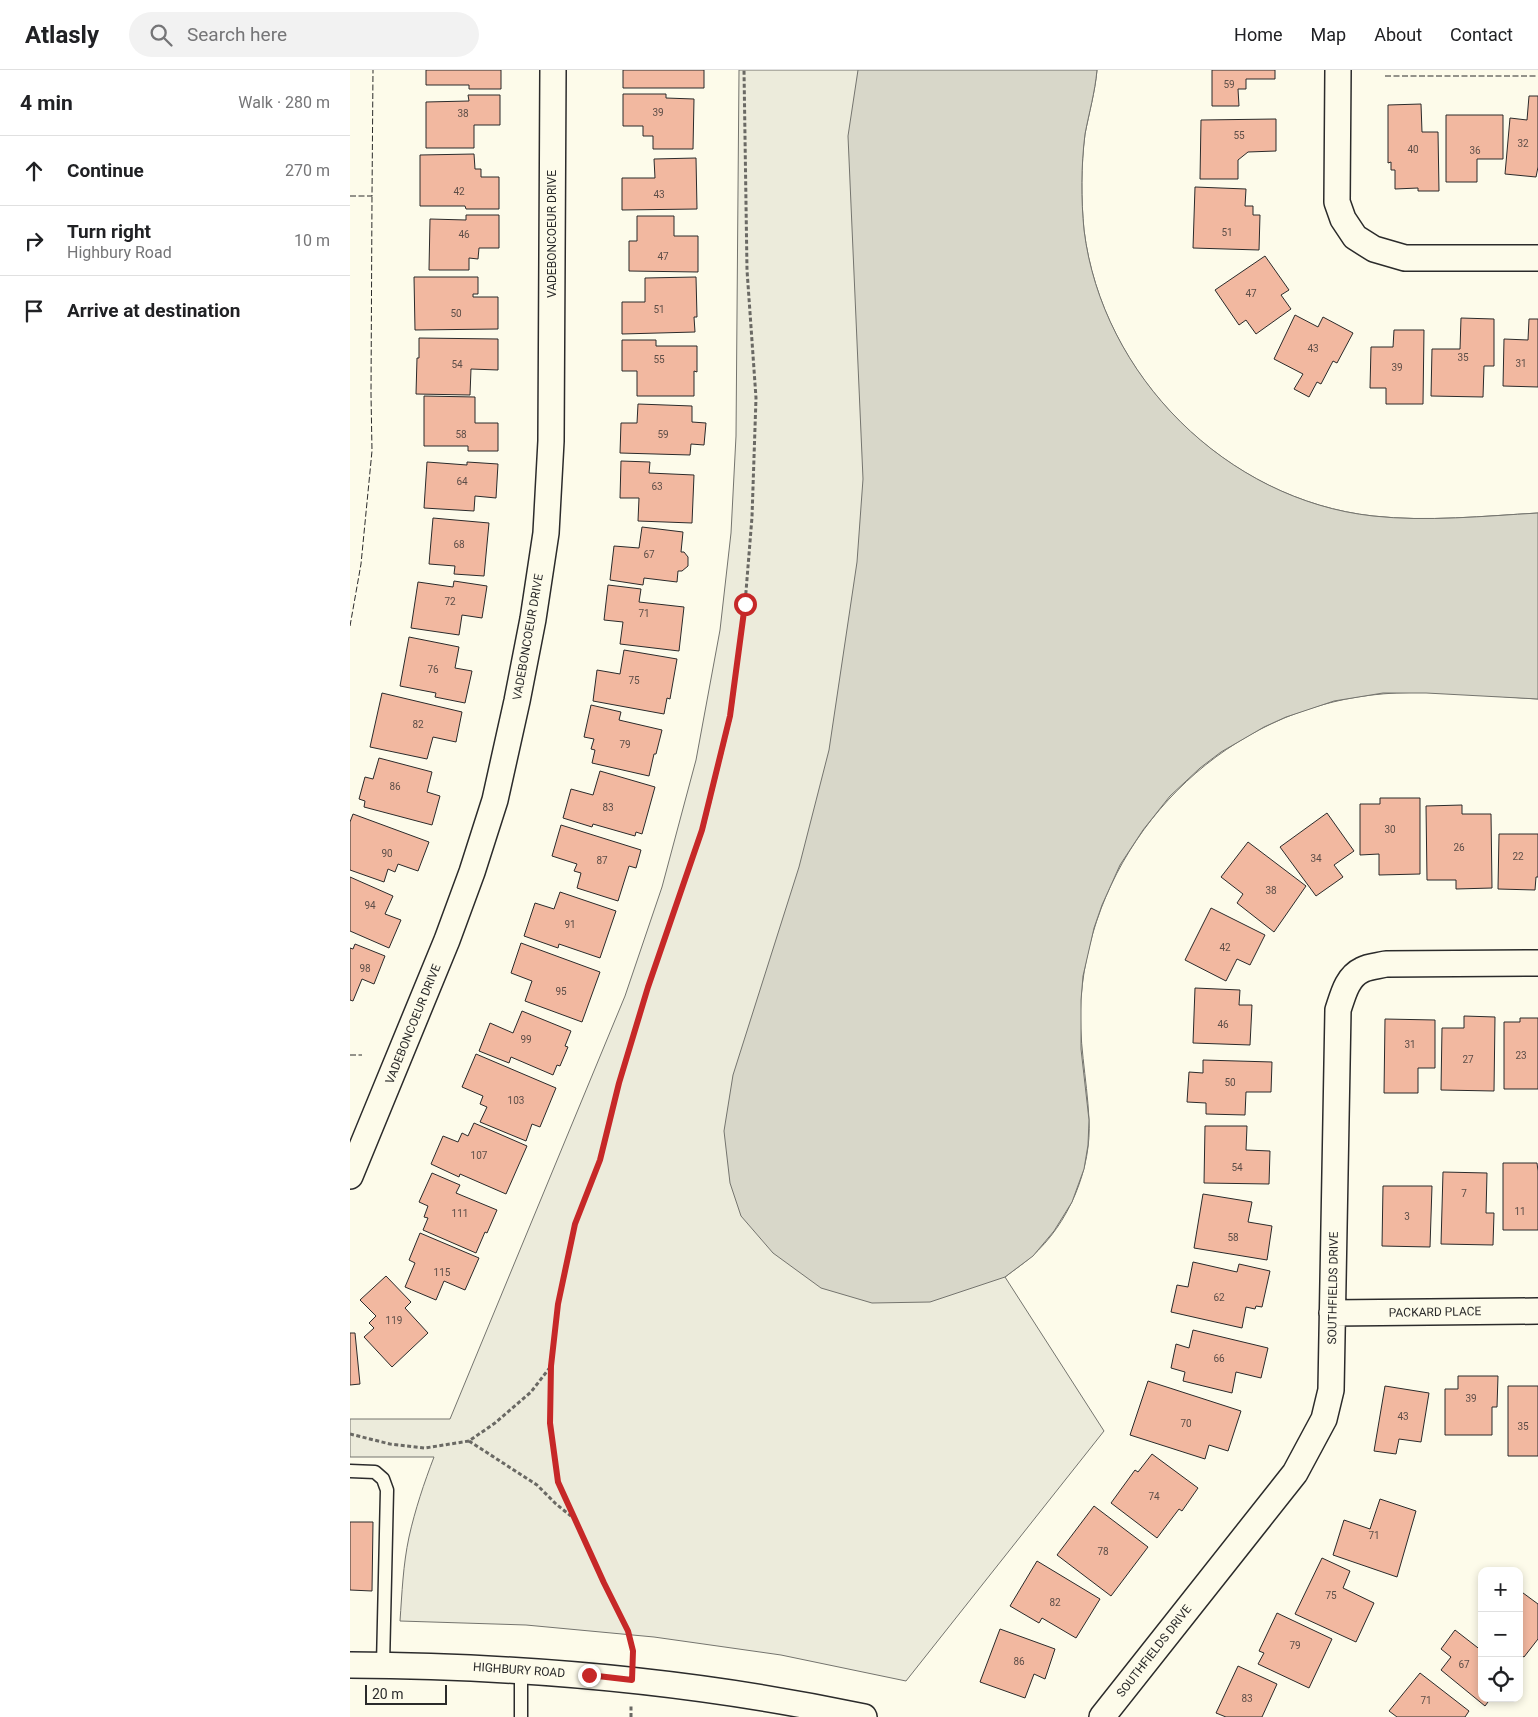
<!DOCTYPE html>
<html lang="en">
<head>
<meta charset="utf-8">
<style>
	body { margin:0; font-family:Roboto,sans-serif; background:#f2f2f2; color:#202124 }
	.controls { position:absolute; right:15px; bottom:15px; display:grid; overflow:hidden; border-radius:10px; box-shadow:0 2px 8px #0003 }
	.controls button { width:45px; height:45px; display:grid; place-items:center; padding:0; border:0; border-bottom:1px solid #e0e0e0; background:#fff; color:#202124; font:25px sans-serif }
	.scale { position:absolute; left:15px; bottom:12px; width:82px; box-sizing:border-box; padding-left:5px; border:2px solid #2b2b2b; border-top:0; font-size:14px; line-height:18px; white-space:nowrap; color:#2b2b2b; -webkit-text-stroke:4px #fdfbea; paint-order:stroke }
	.stop { position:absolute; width:15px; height:15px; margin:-11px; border:4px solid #c62828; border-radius:50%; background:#fff }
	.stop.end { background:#c62828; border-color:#fff; box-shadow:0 1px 5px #0008 }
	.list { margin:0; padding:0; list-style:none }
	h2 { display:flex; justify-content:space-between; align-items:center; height:65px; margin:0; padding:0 20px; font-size:21px }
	h2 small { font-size:16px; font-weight:400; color:#757577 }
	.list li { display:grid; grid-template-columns:32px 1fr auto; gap:15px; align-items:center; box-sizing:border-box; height:70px; padding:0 20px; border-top:1px solid #e0e0e0 }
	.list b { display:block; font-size:19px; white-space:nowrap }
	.list p { margin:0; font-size:16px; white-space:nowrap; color:#757577 }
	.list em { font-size:16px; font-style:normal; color:#757577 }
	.icon { flex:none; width:28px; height:28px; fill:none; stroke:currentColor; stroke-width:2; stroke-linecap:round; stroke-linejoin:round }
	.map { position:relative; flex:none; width:1188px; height:1647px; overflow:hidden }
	header { display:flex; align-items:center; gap:30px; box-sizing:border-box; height:70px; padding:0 25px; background:#fff; border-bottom:1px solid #e0e0e0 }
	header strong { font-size:24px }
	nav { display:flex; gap:28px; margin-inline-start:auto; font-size:18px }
	.search { width:350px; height:45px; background:#f2f2f2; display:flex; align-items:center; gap:12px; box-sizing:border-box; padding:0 18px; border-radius:28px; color:#757577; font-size:19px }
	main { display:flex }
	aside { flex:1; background:#fff }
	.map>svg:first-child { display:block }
	.green { fill:#ecebdb; stroke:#74746e }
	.water { fill:#d8d7c9; stroke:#74746e }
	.building { fill:#f2b8a0; stroke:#2b2b2b }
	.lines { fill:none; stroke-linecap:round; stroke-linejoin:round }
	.lane-casing { stroke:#2b2b2b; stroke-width:15 }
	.street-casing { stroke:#2b2b2b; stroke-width:28 }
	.path { stroke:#6a6964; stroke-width:3; stroke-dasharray:4 2.5; stroke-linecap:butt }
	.lane { stroke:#fdfbea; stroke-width:12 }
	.street { stroke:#fdfbea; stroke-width:25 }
	.fence { stroke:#2b2b2b; stroke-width:1; stroke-dasharray:6 2.5; stroke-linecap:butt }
	.route { stroke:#c62828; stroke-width:6 }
	.labels { text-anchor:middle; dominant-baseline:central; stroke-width:4; stroke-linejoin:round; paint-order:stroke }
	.number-label { font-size:10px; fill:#5d4e48 }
	.street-label { font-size:12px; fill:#2b2b2b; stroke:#fdfbea }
</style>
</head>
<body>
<header>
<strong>Atlasly</strong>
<div class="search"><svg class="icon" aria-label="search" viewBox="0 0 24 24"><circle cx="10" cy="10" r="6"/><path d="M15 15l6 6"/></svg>Search here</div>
<nav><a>Home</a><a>Map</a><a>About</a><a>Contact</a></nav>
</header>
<main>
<aside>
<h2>4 min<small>Walk · 280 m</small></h2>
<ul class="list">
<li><svg class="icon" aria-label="ahead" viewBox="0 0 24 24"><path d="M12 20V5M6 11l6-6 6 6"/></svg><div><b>Continue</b></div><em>270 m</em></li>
<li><svg class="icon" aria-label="right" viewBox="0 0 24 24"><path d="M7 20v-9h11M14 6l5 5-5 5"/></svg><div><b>Turn right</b><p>Highbury Road</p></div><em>10 m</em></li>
<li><svg class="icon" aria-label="arrive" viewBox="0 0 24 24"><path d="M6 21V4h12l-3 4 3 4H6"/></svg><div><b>Arrive at destination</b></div></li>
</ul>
</aside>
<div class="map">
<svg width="1188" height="1647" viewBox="0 0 1188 1647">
	<rect width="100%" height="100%" fill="#fdfbea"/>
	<!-- green -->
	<path class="green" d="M389,0H747C745,22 739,43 735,64C731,96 731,129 734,160C752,307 877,430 1023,446C1077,452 1134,446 1188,443V629C1121,625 1050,615 983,632C846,665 742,787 731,928C728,969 737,1008 739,1049C742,1098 719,1154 681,1187C673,1194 664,1200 655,1207L754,1361L556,1611L431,1585L304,1567L176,1555L50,1551C52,1523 53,1495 59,1467C65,1440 74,1413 84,1387H0V1349H100L275,926L312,817L346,690L370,560L381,463L386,366Z"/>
	<!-- water -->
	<path class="water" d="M508,0H747C745,22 739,43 735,64C731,96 731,129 734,160C752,306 877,430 1023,446C1077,452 1134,446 1188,443V629L1076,623H1033L984,631L936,647L914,657L871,682L850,698L820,726L793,760L770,795L752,835L744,858L733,906L731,930V979L739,1050L738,1075L734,1099L722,1132L704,1161L683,1186L655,1207L580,1232L522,1233L471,1218L423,1183L391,1146L380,1113L374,1061L383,1005L449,797L479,680L507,492L513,409L498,66Z"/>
	<!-- building -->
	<path class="building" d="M76,0H151V19H119V15H76Z
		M273,0H354V18H273Z
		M862,0H925V9H896V19H888L889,36H862Z
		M273,24H316V28L344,29L343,79H303V66H293V56H273Z
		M118,25H150V55H124V78H76V32L119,31Z
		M1179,26H1188V97L1186,107L1155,104L1160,48L1177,50Z
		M1071,34L1072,62H1088L1089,121H1068V118L1045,119V100H1041V92L1038,93V35Z
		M1096,45H1153V89H1127V112H1096Z
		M926,49V81L898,82L888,90V109H850L851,50Z
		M124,84L125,99H131V107H149V139H116L115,136H70V85Z
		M346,88L347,139L272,140V108H305L304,89Z
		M845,117L896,119L895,136H903V145H910L909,180L843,178Z
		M116,145H149V178H129L128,189L119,188V200H79L80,149L116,150Z
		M287,146H324V166H348V202L279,201V171H287Z
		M915,186L939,220L931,225L941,239L906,264L896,250L889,255L865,220Z
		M64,207H128V224H123V227H148V259L65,260Z
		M346,207L347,247H344L345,262L272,264V232H295V208Z
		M945,245L968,257L973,247L1003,263L987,293L983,291L971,314L967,312L959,327L944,319L953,304L924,289Z
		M1111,248L1144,249V296H1134L1133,327L1081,326L1082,279H1110Z
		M1179,249H1188V317L1153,316L1154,269L1178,270Z
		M1044,260H1074L1073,334H1036V318H1020L1021,277H1043Z
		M69,268L148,269V300L121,299L120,325L66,324L67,288H69Z
		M272,270H306V276H347V302L344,301V326H287V301H272Z
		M74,326L125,327V353H148V381H118V376H74Z
		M288,334L342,336V352L356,353L354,375L341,374L340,385L270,383L271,353H287Z
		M271,391L300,392L299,403L344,405L342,453L288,451L289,428H270Z
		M77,392L117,395V392L148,394L146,428L125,426L124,441L74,438Z
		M83,448L139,453L134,506L104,504L105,496L79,494Z
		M292,457L333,462L331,482H334L338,487V496L332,501H328L327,512L294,508L293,515L260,510L264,476L289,478Z
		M104,511L137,516L132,548L112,545L109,565L61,558L68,512L103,517Z
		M258,515L291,519L289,532L334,537L329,581L270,574L273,552L254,550Z
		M59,567L109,577L105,598L122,601L115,633L85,627L86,623L50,616Z
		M274,580L327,589L320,629L317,628L314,644L243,631L247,600L270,604Z
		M32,623L112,642L106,672L83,667L77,689L20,677Z
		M241,635L271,642L269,650L312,660L306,684H304L299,706L242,693L245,680L241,679L244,669L234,667Z
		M29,688L82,702L77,722L90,726L82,755L14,737L15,731L9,729L15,707L23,709Z
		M250,701L305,717L292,764L286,762L285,766L243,754L242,757L213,748L221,719L243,725Z
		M1030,728H1070V804L1029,805V784L1010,785V734H1030Z
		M1112,735V744H1141L1142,818L1106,819V810H1077L1076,736Z
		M977,743L1004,781L984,795L993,807L966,826L930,777Z
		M3,744L79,772L68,801L48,794L45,802L38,799L34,812L0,800V752Z
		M211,755L291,780L286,798L279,796L268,831L227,818L231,803L224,801L227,794L202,786Z
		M1149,764H1188V807H1186L1185,820L1148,819Z
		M898,772L956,816L924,862L887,833L893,824L871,807Z
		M0,807L43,826L35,844L51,850L39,878L0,861Z
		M210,822L266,841L250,888L209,874L208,878L174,866L185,833L204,839Z
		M861,838L915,865L900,895L887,889L876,911L835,890Z
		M171,873L250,902L232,952L175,931L182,911L161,903Z
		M5,874L35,886L24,914L12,909L3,931L0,930V878L3,879Z
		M845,918L890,920L889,935H902L900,975L843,973Z
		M172,941L221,961L215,976L218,977L210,996L207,995L203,1005L161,987L159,993L129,981L140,953L163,963Z
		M1114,946L1145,947L1144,1021L1091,1020L1092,958H1114Z
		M1170,948H1188V1019H1154V952H1170Z
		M1035,949L1085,950V998H1068V1023H1034Z
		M126,984L206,1018L190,1057L182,1054L176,1071L130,1052L137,1037L130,1034L133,1026L112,1017Z
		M853,990L922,992L921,1022H896L895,1045L856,1044V1033L837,1032L839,1002L853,1003Z
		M124,1053L177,1076L156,1124L110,1104L109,1107L81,1094L93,1066L108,1072L112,1063L118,1066Z
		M855,1056H897L896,1080L920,1081L919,1114L854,1113Z
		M1153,1093H1187L1188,1101V1160H1153Z
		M1093,1102L1137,1103L1136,1143H1144L1143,1175L1091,1174Z
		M82,1103L110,1115L106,1123L147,1140L137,1163L135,1162L126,1183L73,1160L78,1148L74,1147L78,1136L69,1132Z
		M1033,1116H1082L1080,1177L1032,1176Z
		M853,1124L902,1132L898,1152L922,1156L917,1190L844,1178Z
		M70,1163L129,1188L115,1220L94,1211L86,1230L55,1217L65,1193L59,1190Z
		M843,1192L887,1202L889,1194L920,1201L912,1237L906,1236L905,1239L896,1237L892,1258L821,1242L827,1215L838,1217Z
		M36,1206L61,1232L55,1238L78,1263L42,1297L14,1267L24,1258L19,1253L26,1246L10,1230Z
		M843,1260L918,1278L911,1308L886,1302L882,1323L833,1311L835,1302L821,1298L826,1274L839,1278Z
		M0,1263H5L10,1314L0,1315Z
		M1108,1306H1148L1147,1337H1142V1365H1095V1319H1108Z
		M798,1311L891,1341L878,1381L859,1375L855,1389L780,1365Z
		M1035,1316L1079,1323L1071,1372L1049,1369L1046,1384L1024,1381Z
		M1158,1316H1188V1386H1158Z
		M802,1384L848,1418L832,1441L829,1439L807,1468L761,1433L785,1400L788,1402Z
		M1030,1429L1066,1441L1047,1507L983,1485L994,1450L1020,1459Z
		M744,1436L798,1477L761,1526L707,1485Z
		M0,1452H23L22,1521L0,1520Z
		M972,1488L1000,1501L993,1518L1024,1533L1006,1572L945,1544Z
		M687,1491L750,1529L726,1568L692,1548L689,1553L660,1536Z
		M1169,1520L1188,1534V1569L1174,1587L1169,1584Z
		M927,1543L982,1569L959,1618L908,1594L914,1583L909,1581Z
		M650,1559L705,1579L695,1609L684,1604L675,1628L630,1612Z
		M1105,1560L1132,1581V1628H1141L1135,1636L1091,1600L1101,1587L1091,1579Z
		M888,1596L927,1614L912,1647H876L866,1643Z
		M1070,1603L1119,1641L1115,1647H1047L1039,1641Z"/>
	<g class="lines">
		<defs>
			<path id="lane" d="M0,1401L25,1402L33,1409L37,1420L33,1595
				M171,1647V1600"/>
			<path id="street" d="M988,0L987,132L993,149L1005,167L1024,179L1055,188H1188
				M0,1106L97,870L122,802L145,730L167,631L183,549L196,463L201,371L203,0
				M982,1243L1188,1241
				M0,1595C173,1596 345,1611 514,1647
				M752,1647L945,1403L974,1349L981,1320L988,940C993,925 997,907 1012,900C1019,896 1028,896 1036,894L1188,893"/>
		</defs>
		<!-- lane casing -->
		<use href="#lane" class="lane-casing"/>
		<!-- street casing -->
		<use href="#street" class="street-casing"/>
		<!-- path -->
		<path class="path" d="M0,1364L40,1374L75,1378L119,1371L145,1353L181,1322L201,1296
			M119,1371L187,1415L206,1434L221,1446
			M283,1585L279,1561L253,1513L208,1412L200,1353L201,1296L208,1234L225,1154L250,1090L269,1013L298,917L353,760L381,646L395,534L402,447L406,328L397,200L394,0
			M281,1647V1636"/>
		<!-- lane -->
		<use href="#lane" class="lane"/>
		<!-- street -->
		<use href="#street" class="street"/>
		<!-- fence -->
		<path class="fence" d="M1035,6H1188
			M0,126H22L23,0
			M0,556L11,494L22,381L21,324L22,126
			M0,985H12"/>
	</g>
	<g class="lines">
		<!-- route -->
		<path class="route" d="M239,1605L282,1610L283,1581L278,1561L254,1513L208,1412L200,1353L201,1296L208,1234L225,1154L250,1090L269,1013L298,917L352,760L380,646L395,534"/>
	</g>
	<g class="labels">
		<!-- number labels -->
		<g class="number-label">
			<text x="879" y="14">59</text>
			<text x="308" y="42">39</text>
			<text x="113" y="43">38</text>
			<text x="889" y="65">55</text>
			<text x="1173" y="73">32</text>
			<text x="1063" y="79">40</text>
			<text x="1125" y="80">36</text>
			<text x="109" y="121">42</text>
			<text x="309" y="124">43</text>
			<text x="877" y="162">51</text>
			<text x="114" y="164">46</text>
			<text x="313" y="186">47</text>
			<text x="901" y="223">47</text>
			<text x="309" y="239">51</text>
			<text x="106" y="243">50</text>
			<text x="963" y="278">43</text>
			<text x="1113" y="287">35</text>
			<text x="309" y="289">55</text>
			<text x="1171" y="293">31</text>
			<text x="107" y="294">54</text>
			<text x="1047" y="297">39</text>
			<text x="111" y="364">58</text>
			<text x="313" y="364">59</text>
			<text x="112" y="411">64</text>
			<text x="307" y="416">63</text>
			<text x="109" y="474">68</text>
			<text x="299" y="484">67</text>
			<text x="100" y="531">72</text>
			<text x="294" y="543">71</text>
			<text x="83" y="599">76</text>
			<text x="284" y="610">75</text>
			<text x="68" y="654">82</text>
			<text x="275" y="674">79</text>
			<text x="45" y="716">86</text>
			<text x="258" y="737">83</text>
			<text x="1040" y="759">30</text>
			<text x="1109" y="777">26</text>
			<text x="37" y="783">90</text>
			<text x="1168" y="786">22</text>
			<text x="966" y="788">34</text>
			<text x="252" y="790">87</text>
			<text x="921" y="820">38</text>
			<text x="20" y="835">94</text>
			<text x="220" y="854">91</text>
			<text x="875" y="877">42</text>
			<text x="15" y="898">98</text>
			<text x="211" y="921">95</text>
			<text x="873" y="954">46</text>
			<text x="176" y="969">99</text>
			<text x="1060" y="974">31</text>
			<text x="1171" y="985">23</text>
			<text x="1118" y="989">27</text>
			<text x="880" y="1012">50</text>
			<text x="166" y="1030">103</text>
			<text x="129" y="1085">107</text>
			<text x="887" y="1097">54</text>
			<text x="1114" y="1123">7</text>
			<text x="1170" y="1141">11</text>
			<text x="110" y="1143">111</text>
			<text x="1057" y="1146">3</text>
			<text x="883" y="1167">58</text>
			<text x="92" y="1202">115</text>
			<text x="869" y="1227">62</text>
			<text x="44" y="1250">119</text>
			<text x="869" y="1288">66</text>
			<text x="1121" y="1328">39</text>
			<text x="1053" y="1346">43</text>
			<text x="836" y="1353">70</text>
			<text x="1173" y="1356">35</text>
			<text x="804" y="1426">74</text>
			<text x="1024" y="1465">71</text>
			<text x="753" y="1481">78</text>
			<text x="981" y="1525">75</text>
			<text x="705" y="1532">82</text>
			<text x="945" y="1575">79</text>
			<text x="669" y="1591">86</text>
			<text x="1114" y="1594">67</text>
			<text x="897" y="1628">83</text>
			<text x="1076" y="1630">71</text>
		</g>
		<!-- street labels -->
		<g class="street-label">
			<text transform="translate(202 164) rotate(-90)">VADEBONCOEUR DRIVE</text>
			<text transform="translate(178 567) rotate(-80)">VADEBONCOEUR DRIVE</text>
			<text transform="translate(63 954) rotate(-68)">VADEBONCOEUR DRIVE</text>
			<text transform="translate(983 1218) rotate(-89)">SOUTHFIELDS DRIVE</text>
			<text transform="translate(1085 1242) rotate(-1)">PACKARD PLACE</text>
			<text transform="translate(804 1581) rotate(-52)">SOUTHFIELDS DRIVE</text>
			<text transform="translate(169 1600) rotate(4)">HIGHBURY ROAD</text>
		</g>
	</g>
</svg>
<div class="controls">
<button>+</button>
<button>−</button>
<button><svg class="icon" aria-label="locate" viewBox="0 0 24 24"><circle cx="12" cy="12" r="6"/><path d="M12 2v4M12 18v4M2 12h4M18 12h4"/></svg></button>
</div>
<div class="scale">20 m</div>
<div class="stop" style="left:395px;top:534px"></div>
<div class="stop end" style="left:239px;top:1605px"></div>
</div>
</main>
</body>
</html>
